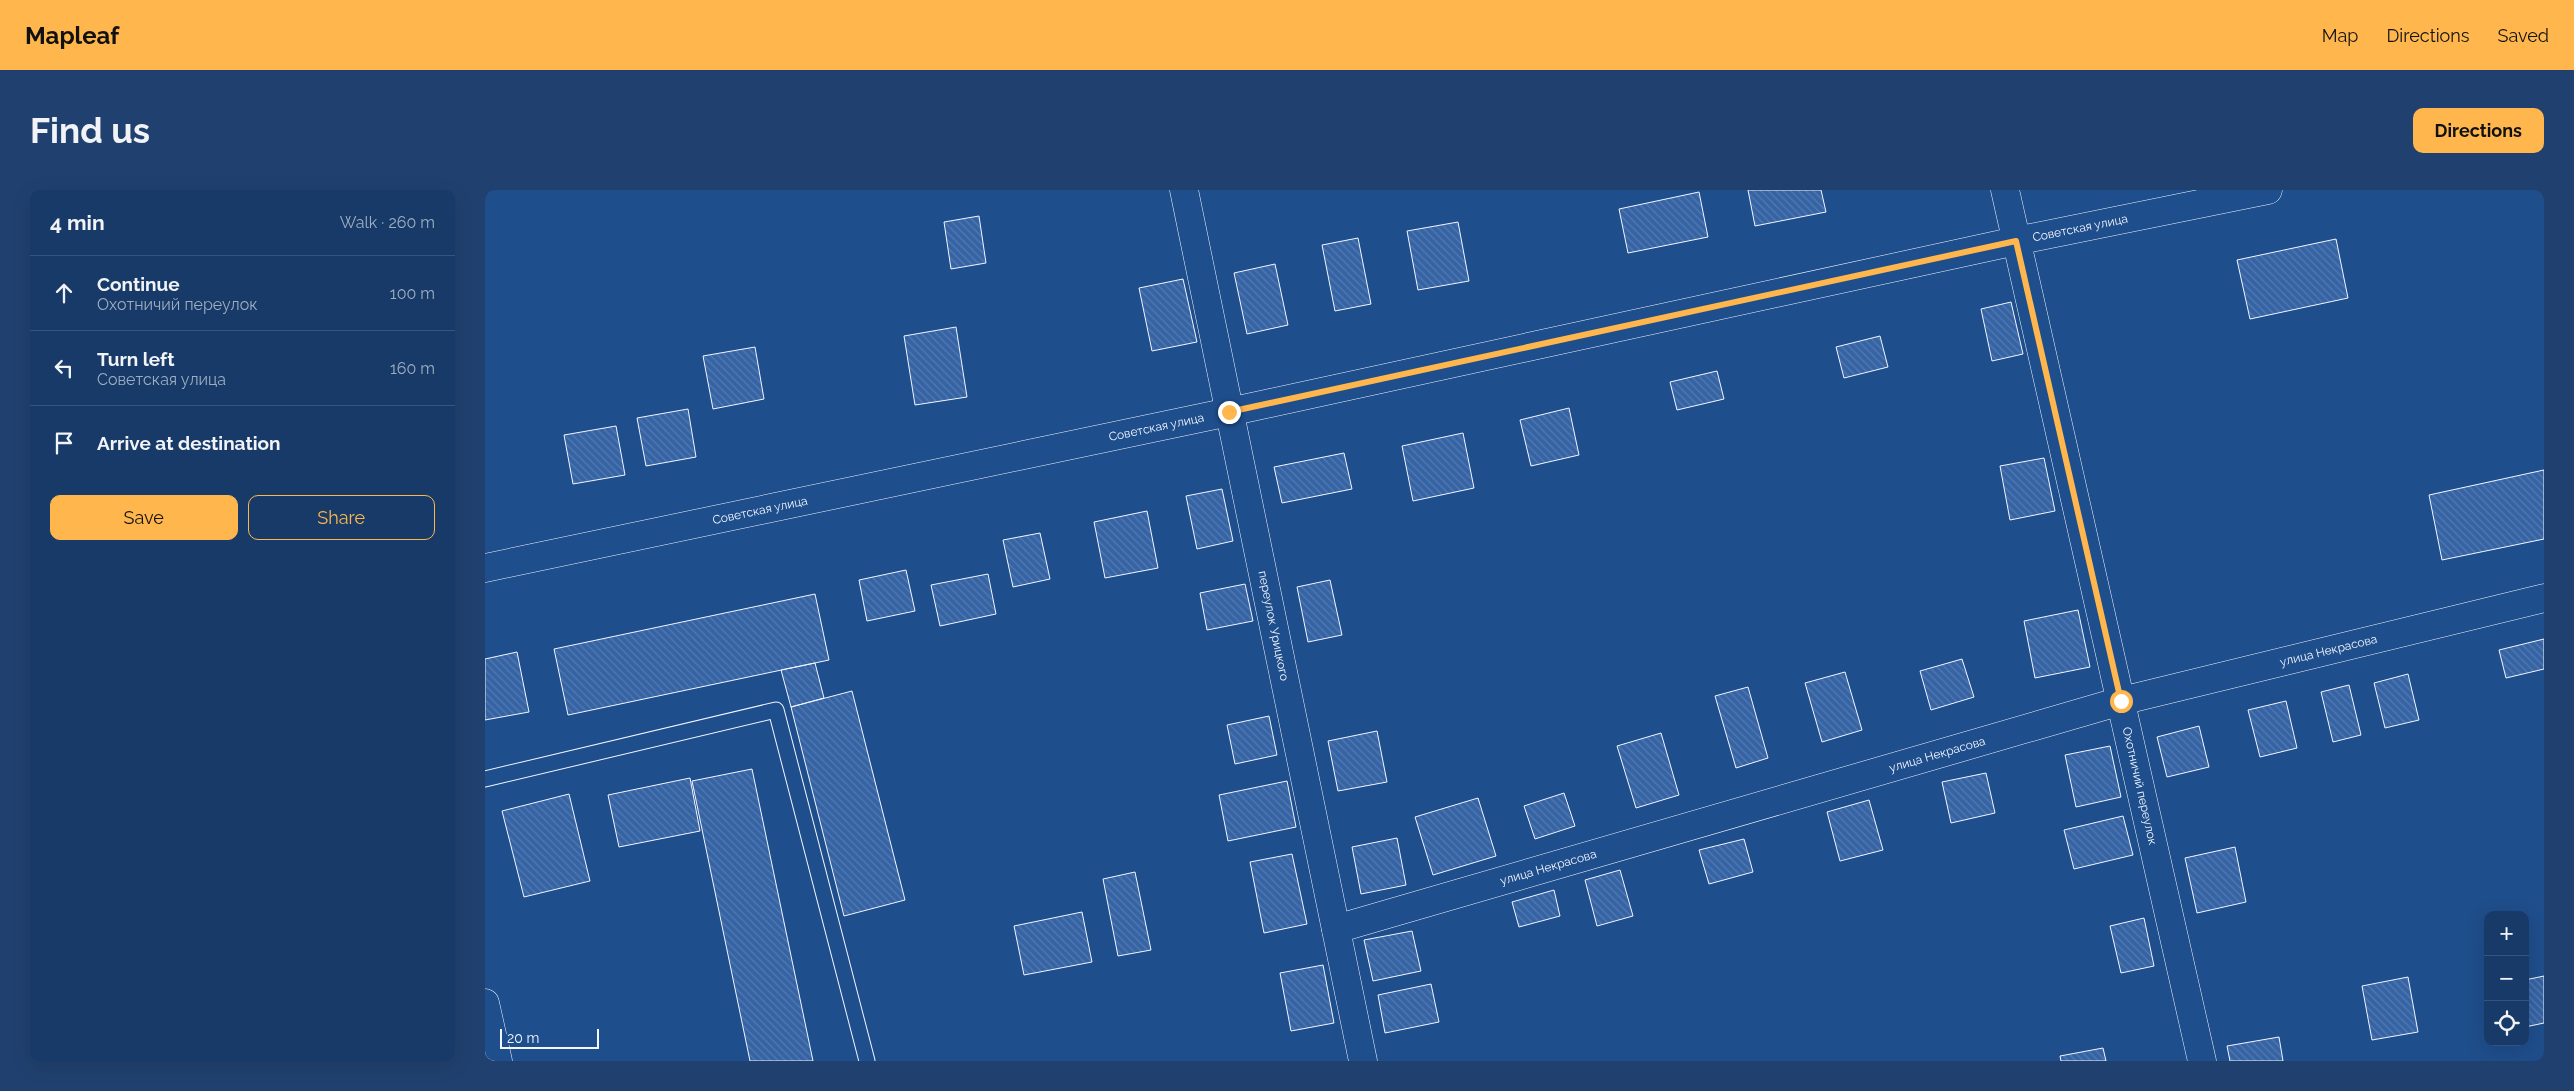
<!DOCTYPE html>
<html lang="en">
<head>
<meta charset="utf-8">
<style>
	body { margin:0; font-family:Raleway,sans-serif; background:#20416f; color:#f1f3f6 }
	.controls { position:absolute; right:15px; bottom:15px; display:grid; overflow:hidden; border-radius:10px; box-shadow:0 5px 20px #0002 }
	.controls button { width:45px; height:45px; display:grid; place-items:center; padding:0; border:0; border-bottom:1px solid #36547d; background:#173a69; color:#f1f3f6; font:25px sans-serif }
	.scale { position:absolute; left:15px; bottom:12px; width:99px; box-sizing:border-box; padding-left:5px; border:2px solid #f2f6ff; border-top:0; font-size:14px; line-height:18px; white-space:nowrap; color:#f2f6ff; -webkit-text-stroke:4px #1f4e8c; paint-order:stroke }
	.stop { position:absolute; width:15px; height:15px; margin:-11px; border:4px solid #ffb74d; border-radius:50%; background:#fff }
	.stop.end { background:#ffb74d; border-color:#fff; box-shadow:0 1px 5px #0008 }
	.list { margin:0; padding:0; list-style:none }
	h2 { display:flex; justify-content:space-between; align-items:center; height:65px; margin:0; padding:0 20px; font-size:21px }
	h2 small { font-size:16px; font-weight:400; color:#9eadc0 }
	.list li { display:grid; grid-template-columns:32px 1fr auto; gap:15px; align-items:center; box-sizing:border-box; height:75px; padding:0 20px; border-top:1px solid #36547d }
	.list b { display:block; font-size:19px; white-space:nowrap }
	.list p { margin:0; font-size:16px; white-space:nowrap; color:#9eadc0 }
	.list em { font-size:16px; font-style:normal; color:#9eadc0 }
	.actions { display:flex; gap:10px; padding:15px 20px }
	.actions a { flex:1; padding:11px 0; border:1px solid #ffb74d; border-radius:10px; text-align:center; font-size:18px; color:#ffb74d }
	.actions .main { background:#ffb74d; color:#111 }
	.icon { flex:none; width:28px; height:28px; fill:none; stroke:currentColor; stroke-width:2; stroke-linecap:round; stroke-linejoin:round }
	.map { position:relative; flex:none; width:2059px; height:871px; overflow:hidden; border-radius:10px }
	header { display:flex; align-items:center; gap:30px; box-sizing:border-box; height:70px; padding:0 25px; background:#ffb74d; color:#111 }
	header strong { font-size:24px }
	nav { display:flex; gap:28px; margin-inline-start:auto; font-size:18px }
	.intro { display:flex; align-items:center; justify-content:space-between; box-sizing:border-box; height:120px; padding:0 30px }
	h1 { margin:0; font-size:35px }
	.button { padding:12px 22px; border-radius:10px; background:#ffb74d; color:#111; font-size:18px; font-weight:700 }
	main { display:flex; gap:30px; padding:0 30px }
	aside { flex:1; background:#173a69; border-radius:10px; box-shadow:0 5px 20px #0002 }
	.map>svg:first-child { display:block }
	.building { fill:url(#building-back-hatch); stroke:#f2f6ff }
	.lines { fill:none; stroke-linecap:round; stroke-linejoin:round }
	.service-casing { stroke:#f2f6ff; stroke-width:17 }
	.minor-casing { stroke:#f2f6ff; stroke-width:29 }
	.service { stroke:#1f4e8c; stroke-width:15 }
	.minor { stroke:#1f4e8c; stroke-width:28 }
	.route { stroke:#ffb74d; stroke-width:6 }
	.labels { text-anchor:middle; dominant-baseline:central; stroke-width:4; stroke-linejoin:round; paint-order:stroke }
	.street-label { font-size:12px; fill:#f2f6ff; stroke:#1f4e8c }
</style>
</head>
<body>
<header>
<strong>Mapleaf</strong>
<nav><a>Map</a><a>Directions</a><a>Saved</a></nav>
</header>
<div class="intro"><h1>Find us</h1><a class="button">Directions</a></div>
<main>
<aside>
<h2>4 min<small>Walk · 260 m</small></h2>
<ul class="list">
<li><svg class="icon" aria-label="ahead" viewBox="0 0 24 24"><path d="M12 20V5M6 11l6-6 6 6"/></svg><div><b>Continue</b><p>Охотничий переулок</p></div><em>100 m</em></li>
<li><svg class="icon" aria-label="left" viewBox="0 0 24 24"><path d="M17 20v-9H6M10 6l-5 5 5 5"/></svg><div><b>Turn left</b><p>Советская улица</p></div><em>160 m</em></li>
<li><svg class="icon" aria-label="arrive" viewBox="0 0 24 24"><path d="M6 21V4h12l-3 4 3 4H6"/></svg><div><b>Arrive at destination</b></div></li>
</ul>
<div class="actions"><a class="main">Save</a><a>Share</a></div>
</aside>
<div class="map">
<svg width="2059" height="871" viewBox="0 0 2059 871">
	<defs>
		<pattern id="building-back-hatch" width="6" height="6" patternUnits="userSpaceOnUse" patternTransform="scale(1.25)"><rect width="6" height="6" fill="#3563a3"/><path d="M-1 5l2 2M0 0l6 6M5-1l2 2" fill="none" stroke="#537ab1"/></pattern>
	</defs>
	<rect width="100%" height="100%" fill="#1f4e8c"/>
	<!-- building -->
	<path class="building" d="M1263,0H1336L1341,22L1270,36Z
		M1214,2L1223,47L1143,63L1134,19Z
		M494,26L501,73L466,79L459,32Z
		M973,32L984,91L933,100L922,41Z
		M873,48L886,114L850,121L837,55Z
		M1851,49L1863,108L1765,129L1752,70Z
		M790,74L803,135L762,144L749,83Z
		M698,89L712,152L667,161L654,98Z
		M1526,112L1538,164L1507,171L1496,119Z
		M471,137L482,207L430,215L419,146Z
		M1395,146L1403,177L1359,188L1351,157Z
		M270,157L279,209L228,219L218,166Z
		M1232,181L1239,209L1192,220L1185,192Z
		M1084,218L1094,265L1046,276L1035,230Z
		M203,219L211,267L161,276L152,228Z
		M131,236L140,285L88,294L79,245Z
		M978,243L989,298L928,311L917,256Z
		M859,263L867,299L797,313L789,277Z
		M1559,268L1570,321L1525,330L1515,276Z
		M2059,280V349L1957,370L1944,305Z
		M737,299L748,351L712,359L701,306Z
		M662,321L673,378L620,388L609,332Z
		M555,343L565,389L528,397L518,350Z
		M421,380L430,421L382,431L374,390Z
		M503,384L511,424L455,436L446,395Z
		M845,390L857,445L823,452L812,397Z
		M760,394L768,431L722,440L715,403Z
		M330,404L344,470L83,525L69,459Z
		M1593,420L1605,477L1550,488L1539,431Z
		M2059,449V479L2021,488L2014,460Z
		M32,462L44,522L0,530V469Z
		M1477,469L1489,507L1446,520L1435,481Z
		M330,473L339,508L306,517L296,480Z
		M1360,482L1377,540L1337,552L1320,493Z
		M1923,484L1934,530L1900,538L1889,493Z
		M1864,495L1876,545L1848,552L1836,502Z
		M1263,497L1283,568L1251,578L1230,506Z
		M367,501L420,710L359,726L306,517Z
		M1801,511L1812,558L1775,567L1763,520Z
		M784,526L792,565L750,574L742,535Z
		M1714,536L1724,577L1682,587L1672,547Z
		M892,541L902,592L853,601L843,551Z
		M1176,543L1194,605L1151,618L1132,556Z
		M1625,556L1636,607L1591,617L1580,565Z
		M267,579L328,871H265L207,591Z
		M1501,583L1510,623L1466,633L1457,592Z
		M205,588L215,641L134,657L123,605Z
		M802,591L811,637L743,651L734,605Z
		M1079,603L1090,636L1050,649L1039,616Z
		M84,604L105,691L39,707L17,621Z
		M993,608L1011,666L948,685L930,627Z
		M1384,610L1398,660L1355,671L1342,622Z
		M1638,626L1648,665L1589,679L1579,640Z
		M912,648L921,695L876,704L867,657Z
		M1259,649L1268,682L1224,694L1214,660Z
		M1750,657L1761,712L1712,723L1700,668Z
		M807,664L822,734L779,743L765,672Z
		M1135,680L1148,726L1112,736L1100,690Z
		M650,682L666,760L633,766L618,689Z
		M1069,700L1075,726L1034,737L1027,712Z
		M597,722L607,772L539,785L529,736Z
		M1659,728L1669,776L1636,783L1625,736Z
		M927,741L936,781L888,791L879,750Z
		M838,775L849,833L806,841L795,783Z
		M2059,786V833L2040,837V790Z
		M1923,787L1933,842L1887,850L1877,796Z
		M946,794L954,832L900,843L893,805Z
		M1794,847L1798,871H1745L1742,856Z
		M1618,858L1621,871H1576L1575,866Z"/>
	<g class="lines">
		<defs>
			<path id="service" d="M0,589L291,520L382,871"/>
			<g id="minor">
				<path id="s1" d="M699,0L878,871"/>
				<path id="s2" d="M1520,0L1717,871"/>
				<path id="s3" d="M0,378L744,222L1531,51L1783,0"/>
				<path id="s4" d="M851,739L1636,511L2059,408"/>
				<path d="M0,813L13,871"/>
			</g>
		</defs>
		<!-- service casing -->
		<use href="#service" class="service-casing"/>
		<!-- minor casing -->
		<use href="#minor" class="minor-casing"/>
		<!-- service -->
		<use href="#service" class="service"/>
		<!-- minor -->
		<use href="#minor" class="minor"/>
	</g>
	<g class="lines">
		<!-- route -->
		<path class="route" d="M744,222L1531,51L1636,511"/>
	</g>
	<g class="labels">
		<!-- street labels -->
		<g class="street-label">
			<text stroke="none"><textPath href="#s3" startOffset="1631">Советская улица</textPath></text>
			<text stroke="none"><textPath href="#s3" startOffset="686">Советская улица</textPath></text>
			<text stroke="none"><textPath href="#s3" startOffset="281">Советская улица</textPath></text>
			<text stroke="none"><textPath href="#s1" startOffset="445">переулок Урицкого</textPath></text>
			<text stroke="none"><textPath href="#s4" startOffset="1031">улица Некрасова</textPath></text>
			<text stroke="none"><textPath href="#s4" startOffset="626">улица Некрасова</textPath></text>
			<text stroke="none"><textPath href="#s2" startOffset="611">Охотничий переулок</textPath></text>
			<text stroke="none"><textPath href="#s4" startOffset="221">улица Некрасова</textPath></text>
		</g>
	</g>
</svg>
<div class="controls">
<button>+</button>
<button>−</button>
<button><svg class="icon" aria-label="locate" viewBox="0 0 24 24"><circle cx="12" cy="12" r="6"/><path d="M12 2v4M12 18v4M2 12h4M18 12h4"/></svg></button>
</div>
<div class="scale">20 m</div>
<div class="stop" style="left:1636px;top:511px"></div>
<div class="stop end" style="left:744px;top:222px"></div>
</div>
</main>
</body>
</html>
